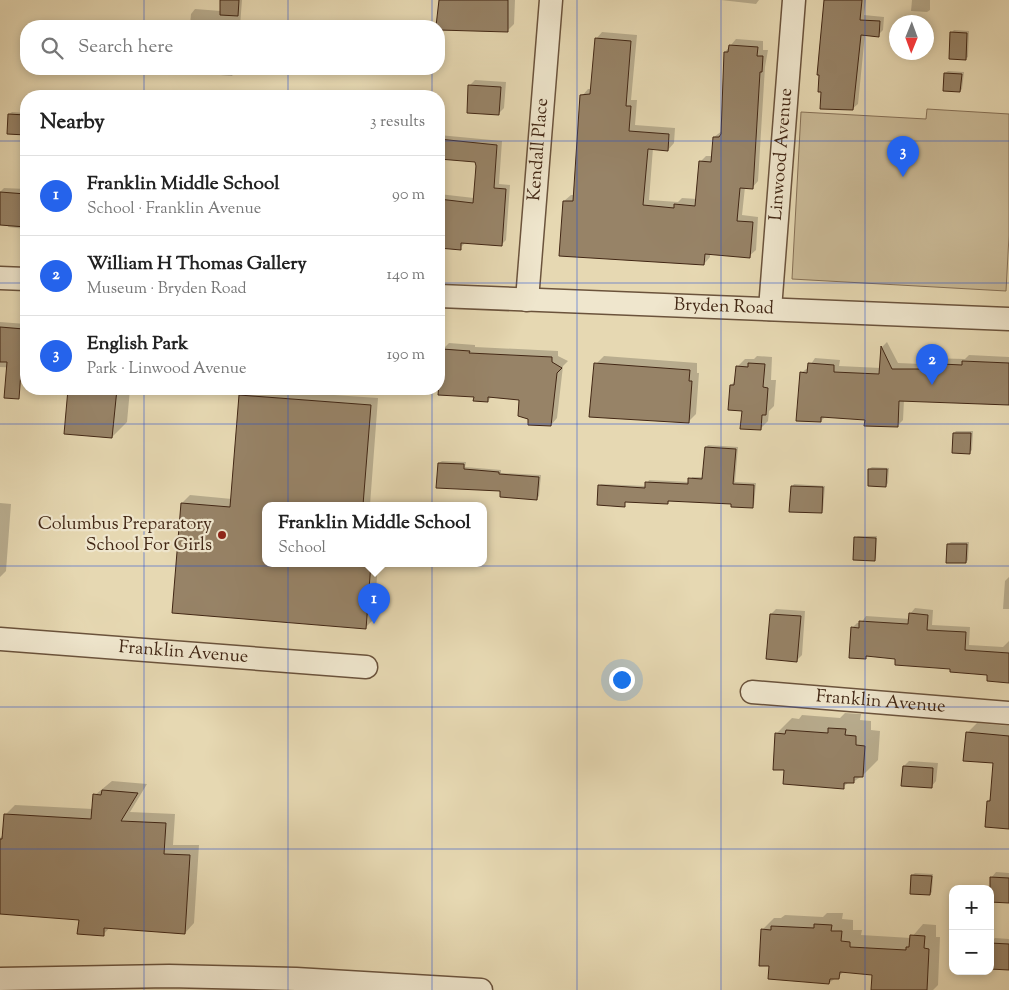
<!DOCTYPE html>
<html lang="en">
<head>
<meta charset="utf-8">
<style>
	body { margin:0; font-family:"Sorts Mill Goudy",serif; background:#f6f6f6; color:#222 }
	.controls { position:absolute; right:15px; bottom:15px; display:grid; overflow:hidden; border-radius:10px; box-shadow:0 2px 8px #0003 }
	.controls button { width:45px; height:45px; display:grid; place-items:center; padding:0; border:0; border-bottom:1px solid #e0e0e0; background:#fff; color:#222; font:25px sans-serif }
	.compass { position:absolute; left:889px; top:15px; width:45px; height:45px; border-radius:50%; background:#fff; box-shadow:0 2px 8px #0003; rotate:181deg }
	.you { position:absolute; left:621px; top:679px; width:18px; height:18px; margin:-12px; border:4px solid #fff; border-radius:50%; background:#1a73e8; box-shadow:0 0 0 8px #1a73e833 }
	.badge { display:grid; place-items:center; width:32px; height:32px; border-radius:50%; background:#2563eb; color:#fff; font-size:16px; font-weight:700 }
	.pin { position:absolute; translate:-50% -41px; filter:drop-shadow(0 1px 2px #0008) }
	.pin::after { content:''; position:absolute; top:26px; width:18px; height:15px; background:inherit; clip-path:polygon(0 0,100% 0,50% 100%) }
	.popup { position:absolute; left:262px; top:502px; width:225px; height:65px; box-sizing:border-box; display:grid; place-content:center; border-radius:10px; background:#fff; filter:drop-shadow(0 1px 4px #0005); font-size:16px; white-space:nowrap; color:#767676 }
	.popup b { font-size:19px; color:#222 }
	.popup::after { content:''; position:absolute; left:50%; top:100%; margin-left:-10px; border:10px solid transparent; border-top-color:#fff }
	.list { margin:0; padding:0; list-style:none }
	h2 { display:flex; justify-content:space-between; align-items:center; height:65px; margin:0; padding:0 20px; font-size:21px }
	h2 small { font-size:16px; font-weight:400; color:#767676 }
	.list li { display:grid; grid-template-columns:32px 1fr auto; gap:15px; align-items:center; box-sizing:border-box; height:80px; padding:0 20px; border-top:1px solid #e0e0e0 }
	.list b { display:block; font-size:19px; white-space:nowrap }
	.list p { margin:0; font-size:16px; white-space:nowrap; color:#767676 }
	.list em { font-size:16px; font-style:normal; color:#767676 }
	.icon { flex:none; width:28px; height:28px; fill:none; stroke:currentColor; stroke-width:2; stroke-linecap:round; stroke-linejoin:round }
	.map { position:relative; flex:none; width:1009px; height:990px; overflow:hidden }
	.search { position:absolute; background:#fff; box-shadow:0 2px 8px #0003; left:20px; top:20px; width:425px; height:55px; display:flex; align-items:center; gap:12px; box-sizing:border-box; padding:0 18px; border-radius:20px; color:#767676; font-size:19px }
	.panel { position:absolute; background:#fff; box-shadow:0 2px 8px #0003; left:20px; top:90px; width:425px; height:305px; border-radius:20px }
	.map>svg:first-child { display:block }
	.green { fill:#caba97; stroke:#867056 }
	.shadow { fill:#0003 }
	.building { fill:#978367; stroke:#422715 }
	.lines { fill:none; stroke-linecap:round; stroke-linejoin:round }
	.street-casing { stroke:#6b533c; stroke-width:25 }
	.street { stroke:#efe6cd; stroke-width:22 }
	.grid { fill:none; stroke:#1d4ed8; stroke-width:1; stroke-opacity:0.55 }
	.poi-dot { fill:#8f2418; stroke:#efe6cd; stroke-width:2 }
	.labels { text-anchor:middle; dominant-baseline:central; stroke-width:4.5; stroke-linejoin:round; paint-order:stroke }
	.street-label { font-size:18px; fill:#422715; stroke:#efe6cd }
	.poi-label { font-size:18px; fill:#422715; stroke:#efe6cd; text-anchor:end }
</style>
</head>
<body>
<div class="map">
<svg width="1009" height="990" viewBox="0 0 1009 990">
	<rect width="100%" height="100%" fill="#e6d8b2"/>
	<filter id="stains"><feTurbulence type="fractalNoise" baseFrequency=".004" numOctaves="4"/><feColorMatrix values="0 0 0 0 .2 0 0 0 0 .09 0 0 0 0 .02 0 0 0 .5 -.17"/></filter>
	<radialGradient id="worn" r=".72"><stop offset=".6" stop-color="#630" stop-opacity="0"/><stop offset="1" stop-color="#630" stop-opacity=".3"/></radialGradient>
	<!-- green -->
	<path class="green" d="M927,109L1009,114V236L1006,291L792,279L801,112L926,119Z"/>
	<!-- shadow -->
	<path class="shadow" d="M222,0H242L240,26H190L191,14L195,9L221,11Z
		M443,0H515L514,24L507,31L439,29L438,5Z
		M721,0H759L756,4Z
		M825,0H866L864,15L884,17L883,30L878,35L865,34L858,104L852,109Z
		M912,0H930V10L927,12L911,11Z
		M954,30L969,31L968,57L965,59L951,33Z
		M602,32L637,35L631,100H637L635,125L675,128L674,143L668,150L653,148L649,200L678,202L682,198L697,199L700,162L706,156H713L714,137L722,131L725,52L736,39L763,41V50H768L765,67L758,181L752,188L745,187L742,215L758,217L756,250L749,256L710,253V257L704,264L564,201L571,195H574L582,96L588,89H592L596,39Z
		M142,69H237L232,76L161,70L158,73L142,72Z
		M948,71L964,72L962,89L960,91L945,73Z
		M475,80L506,82L504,108L499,113L470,85Z
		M12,112L26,113L25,134L9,114Z
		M439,135L502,141L499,184L510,185L506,240L501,245L466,242L460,248L439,247V194L474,198L476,161L439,159Z
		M4,188L26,189V229L8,227L9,224H0V192Z
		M0,322L26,324V363L20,368L0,367Z
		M887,342L898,363L922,364L928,358L965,359L969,355L1009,357V404L904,400L903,420L897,426L866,418L826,416L821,421L801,373L809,367L815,358L840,360L839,366L881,368L882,347Z
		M449,343L475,345V347L558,351V356L568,361L563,366L557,418L551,425L530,418L520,399L492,396L488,401L475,396L443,349Z
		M604,356L697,363V373H699L696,414L688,422L596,364Z
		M757,356L772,357L771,380H776L774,406L769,411L768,421L760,429L743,410L731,385L736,380L737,367L745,359H754Z
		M69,389H130L127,422L112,437L65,433Z
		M247,389L378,398L370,505H265V563H378L374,619L366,627L173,612L182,503L190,495L232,499L240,395Z
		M956,431H973L972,450L970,452L954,433Z
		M708,445L738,447L735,482L756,483L754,505L752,507L732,503L670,500L668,503L626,501L624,505L599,486L601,484L646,486L649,480L690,482L692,477H703L706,447Z
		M442,461L466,462L465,467L501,470V473L541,475L539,496L537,498L502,490L439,463Z
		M872,467L889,468L888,483L886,486L869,469Z
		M794,484L825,486L823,510L821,512L792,487Z
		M0,503L11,504L6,571L0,577Z
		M858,536H877L876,558L874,560L855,538Z
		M951,542H969L968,560L966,562L948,544Z
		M1009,577V609H1003L1005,581Z
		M915,608L933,610L932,625L970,627L969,645L1003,647L1009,641V681L989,674L896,658L868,655L865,658L852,628L857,623H861L866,616L910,619V614Z
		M776,609L805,611L802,655L797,660L771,614Z
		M845,713L861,714L860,720L871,721V730L880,731L878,760L862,776L853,782H849L843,787L785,769L776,734L792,718L799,719L802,715L840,718Z
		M977,723L1009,726V828L988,801L992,797L994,762L967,733Z
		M909,761L938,763L936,781L931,787L904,766Z
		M112,781L147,784L130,812L175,814L173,845H199L194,923L185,933L110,927L103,935L80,918L0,912V838L4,834L6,814L15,805L93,809L95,795Z
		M996,872L1009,873V902L991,878Z
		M915,873L933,874L932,892L930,894L912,875Z
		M827,913H843L842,919L853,920V930H862L861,935L911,938L923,924L936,925V937H940L938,985L933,990H873L874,974L845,971L829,983L770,965L762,930L774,918H781L785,915L823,917Z
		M995,938L1009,939V969L990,943Z"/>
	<!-- building -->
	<path class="building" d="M220,0H239L238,16L220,15Z
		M439,0H508V32L439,30V26H436Z
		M824,0H862L860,20L880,21L879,37L861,35L853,110L820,109L821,92H818L819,75H817Z
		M950,32L967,33L966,60L949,59Z
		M595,38L631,41L626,106H631L629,131L669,134L668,151L648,149L643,205L674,208V204L695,206L699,161L711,162L713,137H719L721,134L724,52H728L729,45L758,47L757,56H763L762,72H760L753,189L740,188L737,221L753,222L750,258L705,254L704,265L559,256L563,201H573L580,95L590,94Z
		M944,73L962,74L960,92L943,91Z
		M468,85L501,87L499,115L467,113Z
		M8,114L26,115V135L7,134Z
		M439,139L497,145L494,188L506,189L502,246L461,243V250L439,248V199L473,203L476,166L475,162L439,159Z
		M0,192L26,194V227L0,225Z
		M0,327L24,329L19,399L4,398L7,362H0Z
		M881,346L892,369H921V363L962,365V361L1009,363V405L899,401L898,427L864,426L865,420L821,417V422L796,421L800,372L807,373L808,363L834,365V372L879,374Z
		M442,349L470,351L469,353L552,357V362L562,368L557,373L551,426L528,425V419L518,416L519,400L488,397V402L473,401L474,397L438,395Z
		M594,363L690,370L689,381H692L689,423L589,417Z
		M748,363L765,364L763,387L768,388L766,415H762L761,430L740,429L742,411L728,410L730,385H734L736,366L748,367Z
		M68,389H117L112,438L64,434Z
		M239,395L371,405L363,505H265V563H371L366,629L172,613L181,503L230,507Z
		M953,433H971L970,454L952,453Z
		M705,447L736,449L733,484L754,485L753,508L731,507V504L668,501V504L625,502V507L597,505L598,485L645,488V482L688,484V478L702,479Z
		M438,463L464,464V469L499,472V474L539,477L537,500L500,497V491L436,488Z
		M868,469H887L886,487L868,486Z
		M791,486L823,487L822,513L789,512Z
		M854,537L876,538L875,561L853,560Z
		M947,544H967L966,563H946Z
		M909,613L928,615L927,630L966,632L965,650L1009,653V683L987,681V675L950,672V669L895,665V659L866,656V659L849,658L851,627L859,628V621L908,624Z
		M770,614L801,616L797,662L766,659Z
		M828,728L846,729L845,735L856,736V745L865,746L863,777H854V783H844V789L783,784L784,770H773L775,733L785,734L786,730L828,733Z
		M966,732L1009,736V829L985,827L987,801H990L993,763L963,761Z
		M903,766L933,768L932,788L901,786Z
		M102,790L138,793L121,821L166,823L164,854L190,855L185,934L104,928V936L77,934L79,920L0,914V839H2L4,814L91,819L93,794L101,795Z
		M911,875L932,876L930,895L910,894Z
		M990,877L1009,878V903L990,902Z
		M814,924L832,925L831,931H842L841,941L850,942V947L906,950V947H909L910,935L925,936L924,948L929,949L927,990H871L872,975L840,972L839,979H830L829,984L768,979L769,966H759L761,929L771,930V926L814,928Z
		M990,943L1009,944V970L990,969Z"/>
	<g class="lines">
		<defs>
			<g id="street">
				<path d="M0,278L26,279"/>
				<path id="s1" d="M439,296L1009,319"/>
				<path id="s2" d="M527,300L551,0"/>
				<path id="s3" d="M770,309L794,0"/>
				<path id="s4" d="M0,639L366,667"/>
				<path id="s5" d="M752,692L1009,713"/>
				<path d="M0,979L169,976L296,979L481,990"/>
			</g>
		</defs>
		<!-- street casing -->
		<use href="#street" class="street-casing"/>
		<!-- street -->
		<use href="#street" class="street"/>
	</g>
	<!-- grid -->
	<path class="grid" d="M144,0V26M288,0V26M432,0V26M577,0V990M721,0V990M865,0V990M144,69V96M288,69V96M432,69V96M0,141H26M439,141H1009M0,283H26M439,283H1009M144,389V990M288,389V990M432,389V990M0,424H1009M0,566H1009M0,707H1009M0,849H1009"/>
	<!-- markers -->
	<circle class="poi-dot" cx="222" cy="535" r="5"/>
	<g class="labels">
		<!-- street labels -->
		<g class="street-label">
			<text stroke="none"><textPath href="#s2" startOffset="151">Kendall Place</textPath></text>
			<text stroke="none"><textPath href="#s3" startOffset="155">Linwood Avenue</textPath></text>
			<text stroke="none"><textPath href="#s1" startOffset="285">Bryden Road</textPath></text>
			<text stroke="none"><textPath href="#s4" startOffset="184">Franklin Avenue</textPath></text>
			<text stroke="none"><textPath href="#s5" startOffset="129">Franklin Avenue</textPath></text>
		</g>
		<!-- poi labels -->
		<g class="poi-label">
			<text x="212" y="525">Columbus Preparatory<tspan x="212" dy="21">School For Girls</tspan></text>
		</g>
	</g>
	<rect width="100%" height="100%" filter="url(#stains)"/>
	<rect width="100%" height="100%" fill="url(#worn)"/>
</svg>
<div class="controls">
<button>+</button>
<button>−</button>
</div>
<svg class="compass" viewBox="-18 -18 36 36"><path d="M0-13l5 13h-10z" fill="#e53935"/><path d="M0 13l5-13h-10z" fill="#767676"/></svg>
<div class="you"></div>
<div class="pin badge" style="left:374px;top:624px">1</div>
<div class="popup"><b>Franklin Middle School</b>School</div>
<div class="pin badge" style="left:932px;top:385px">2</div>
<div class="pin badge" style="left:903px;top:177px">3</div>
<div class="search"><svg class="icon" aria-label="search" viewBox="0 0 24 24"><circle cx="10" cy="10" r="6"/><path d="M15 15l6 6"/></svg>Search here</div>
<section class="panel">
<h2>Nearby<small>3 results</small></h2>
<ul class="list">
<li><span class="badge">1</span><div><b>Franklin Middle School</b><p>School · Franklin Avenue</p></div><em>90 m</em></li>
<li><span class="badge">2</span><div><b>William H Thomas Gallery</b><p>Museum · Bryden Road</p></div><em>140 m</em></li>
<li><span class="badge">3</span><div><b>English Park</b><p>Park · Linwood Avenue</p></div><em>190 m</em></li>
</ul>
</section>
</div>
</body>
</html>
